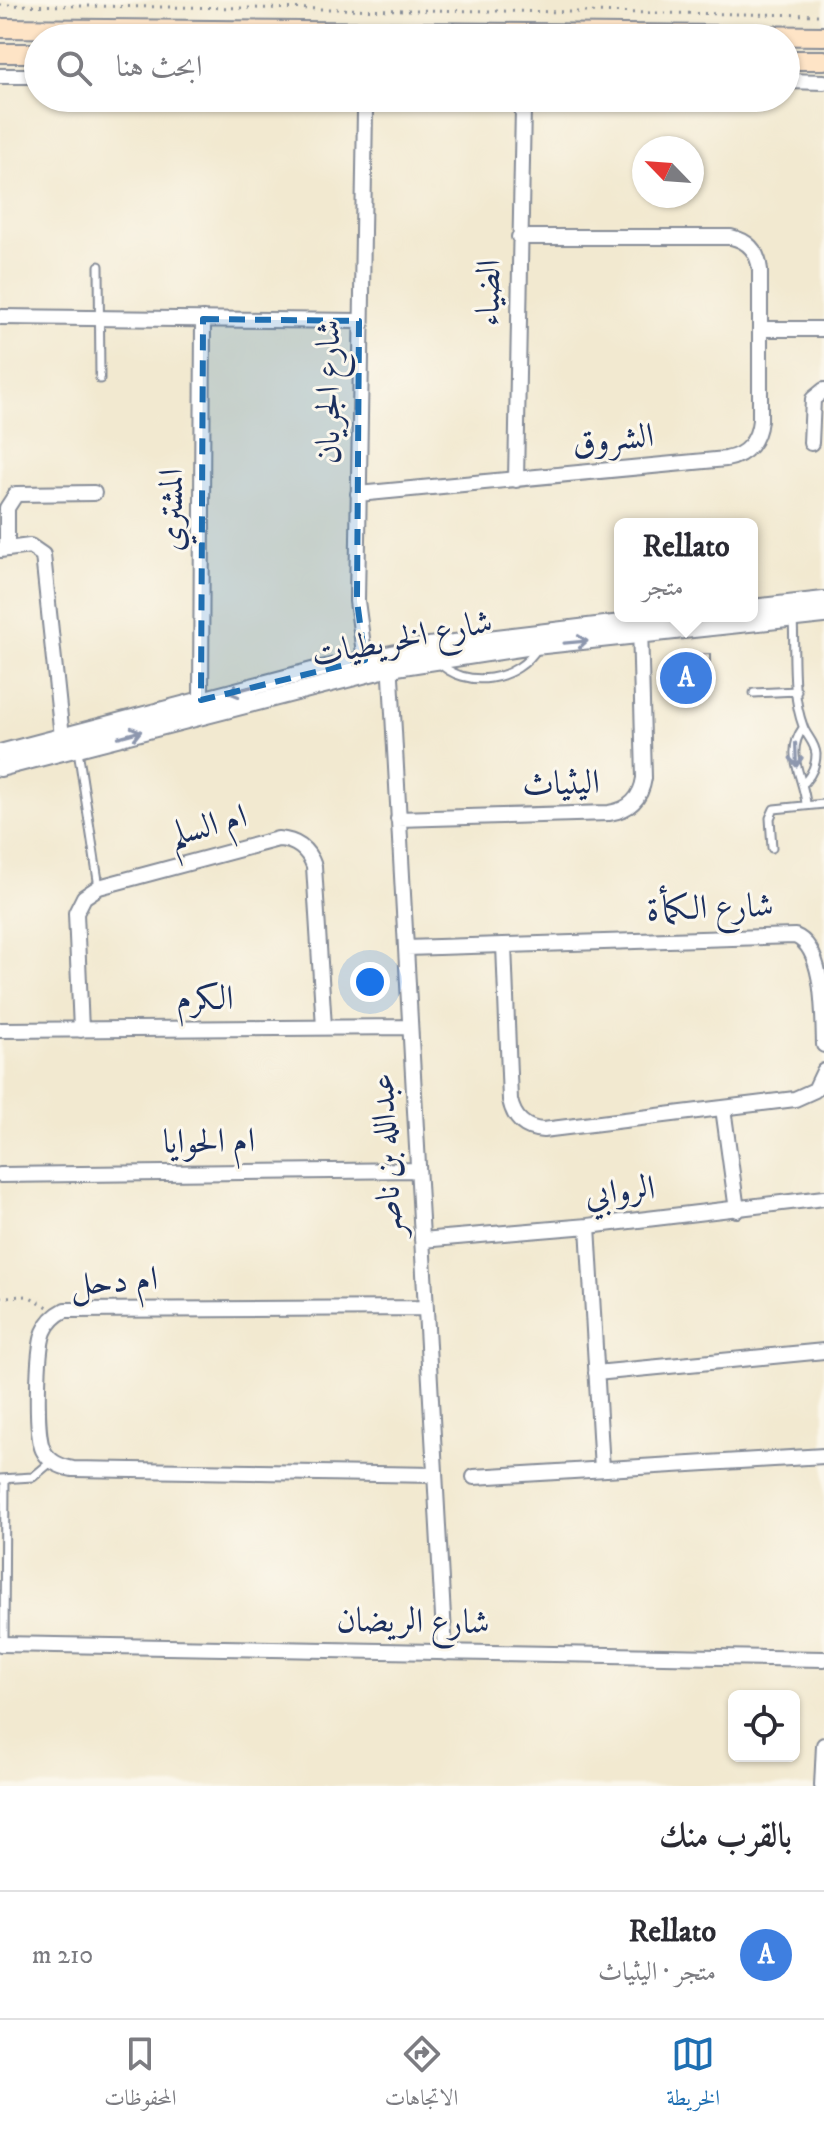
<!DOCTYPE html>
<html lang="ar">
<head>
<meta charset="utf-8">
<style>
	body { margin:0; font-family:"IM FELL DW Pica",Amiri,serif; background:#f7f7f7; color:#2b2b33; direction:rtl }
	.controls { position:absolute; right:24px; bottom:24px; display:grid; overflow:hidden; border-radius:12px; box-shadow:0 2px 6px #0004 }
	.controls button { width:72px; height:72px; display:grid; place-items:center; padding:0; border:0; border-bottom:2px solid #e1e1e2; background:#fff; color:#2b2b33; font:40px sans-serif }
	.compass { position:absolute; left:632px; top:136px; width:72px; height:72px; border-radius:50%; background:#fff; box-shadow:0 2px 6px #0004; rotate:295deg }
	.you { position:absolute; left:370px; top:982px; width:28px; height:28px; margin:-20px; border:6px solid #fff; border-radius:50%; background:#1a73e8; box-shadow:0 0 0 12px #1a73e833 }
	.badge { display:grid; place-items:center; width:52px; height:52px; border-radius:50%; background:#1f6fb2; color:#fff; font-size:26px; font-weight:700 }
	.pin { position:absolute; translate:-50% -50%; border:4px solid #fff; box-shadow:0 2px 8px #0006 }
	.popup { position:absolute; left:614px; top:518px; width:144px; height:104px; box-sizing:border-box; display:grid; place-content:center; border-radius:12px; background:#fff; filter:drop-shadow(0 2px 6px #0005); font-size:26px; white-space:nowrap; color:#7c7c81 }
	.popup b { font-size:30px; color:#2b2b33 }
	.popup::after { content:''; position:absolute; left:50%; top:100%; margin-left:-16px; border:16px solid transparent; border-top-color:#fff }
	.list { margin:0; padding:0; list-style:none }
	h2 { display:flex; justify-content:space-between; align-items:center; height:104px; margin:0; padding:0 32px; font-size:34px }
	h2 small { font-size:26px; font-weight:400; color:#7c7c81 }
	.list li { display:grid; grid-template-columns:52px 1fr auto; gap:24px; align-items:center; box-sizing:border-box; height:128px; padding:0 32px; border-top:2px solid #e1e1e2 }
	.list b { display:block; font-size:30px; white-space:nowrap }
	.list p { margin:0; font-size:26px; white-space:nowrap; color:#7c7c81 }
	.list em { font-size:26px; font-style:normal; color:#7c7c81 }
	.icon { flex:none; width:44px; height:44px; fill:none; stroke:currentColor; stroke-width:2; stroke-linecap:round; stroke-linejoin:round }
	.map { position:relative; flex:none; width:824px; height:1786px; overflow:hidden; direction:ltr }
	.search { position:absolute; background:#fff; box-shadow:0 2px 6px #0004; left:24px; right:24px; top:24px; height:88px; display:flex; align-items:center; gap:20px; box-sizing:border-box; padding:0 28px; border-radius:44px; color:#7c7c81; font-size:30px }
	.sheet { height:232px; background:#fff }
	nav { display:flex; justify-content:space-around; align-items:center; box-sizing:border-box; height:112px; border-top:2px solid #e1e1e2; background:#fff; font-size:22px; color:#7c7c81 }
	nav a { display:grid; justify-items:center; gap:4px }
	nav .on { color:#1f6fb2 }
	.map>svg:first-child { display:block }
	.building { fill:#dfa9c2 }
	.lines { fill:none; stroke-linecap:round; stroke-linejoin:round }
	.service-casing { stroke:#868c97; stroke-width:11 }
	.minor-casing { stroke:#868c97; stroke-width:18 }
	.tertiary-casing { stroke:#868c97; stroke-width:20 }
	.secondary-casing { stroke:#868c97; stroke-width:22 }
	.path { stroke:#868c97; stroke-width:3; stroke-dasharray:2 6; stroke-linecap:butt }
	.service { stroke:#fff; stroke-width:7 }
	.minor { stroke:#fff; stroke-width:14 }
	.tertiary { stroke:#fff; stroke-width:16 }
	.secondary { stroke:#fee4c6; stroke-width:18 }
	.oneway { stroke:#8d97ae }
	.marked { fill:#1f6fb2; fill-opacity:0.2; stroke:#1f6fb2; stroke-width:6; stroke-dasharray:16 10; stroke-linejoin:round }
	.labels { text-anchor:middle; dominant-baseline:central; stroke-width:6; stroke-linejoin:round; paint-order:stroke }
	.street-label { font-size:34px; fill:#1b2f5e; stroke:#fbf7ec }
</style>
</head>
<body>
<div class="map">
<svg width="824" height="1786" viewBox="0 0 824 1786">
	<rect width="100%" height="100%" fill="#fbf7ec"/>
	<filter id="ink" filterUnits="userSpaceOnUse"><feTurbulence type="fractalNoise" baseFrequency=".0125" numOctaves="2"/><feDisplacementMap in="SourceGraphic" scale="16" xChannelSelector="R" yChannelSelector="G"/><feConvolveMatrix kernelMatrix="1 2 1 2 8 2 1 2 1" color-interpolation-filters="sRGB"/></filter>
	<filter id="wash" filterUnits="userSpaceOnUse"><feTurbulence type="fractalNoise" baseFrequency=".006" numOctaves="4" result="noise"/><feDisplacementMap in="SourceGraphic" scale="32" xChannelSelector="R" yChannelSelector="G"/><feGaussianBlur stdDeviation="1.8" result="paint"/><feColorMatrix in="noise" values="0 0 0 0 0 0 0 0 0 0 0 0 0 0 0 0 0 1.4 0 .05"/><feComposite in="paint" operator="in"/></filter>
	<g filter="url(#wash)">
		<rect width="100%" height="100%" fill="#f2e9d0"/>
		<g id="blocks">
			<!-- building -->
			<path class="building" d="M710,654V690L663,691V667H684V655Z"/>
		</g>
	</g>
	<g filter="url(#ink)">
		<use href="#blocks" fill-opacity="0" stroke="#868c97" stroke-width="2"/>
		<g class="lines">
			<defs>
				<path id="service" d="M99,266L100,379
					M793,619C795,653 791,694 803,726C806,736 815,742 816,754C816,765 812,774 805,782
					M437,661C466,691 518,681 538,647
					M754,693L797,691
					M803,728C784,754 804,777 806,804
					M78,750L99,887
					M772,848L770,818L774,809L824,804
					M0,1479L33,1477L51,1462
					M4,1644L5,1479"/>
				<path id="minor" d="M0,76H38
					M786,81L824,82
					M361,98L365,110L357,601L366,668
					M0,317L359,321
					M760,329H824
					M811,443L813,399L824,390
					M516,480L523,107L520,98
					M358,494L726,459C747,455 758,441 760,420V270C758,252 749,241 731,237H519
					M7,549V508L16,494L94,493
					M0,550L30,546L43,555L62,737
					M390,659L445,1653
					M201,700L203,319
					M398,819L609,813C630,810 641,798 644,778L640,625
					M504,945L510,1100C514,1119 525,1129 543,1130L795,1099L815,1090L824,1071
					M406,948L795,936C824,947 823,1011 824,1045
					M0,1030L410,1027
					M81,1030L76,913L84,897L99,887L278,839C296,840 308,849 314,866L324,1027
					M723,1108L737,1210
					M0,1175L418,1170
					M588,1226L602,1469
					M422,1240L588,1226L824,1198
					M426,1308L65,1310C55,1315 48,1322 44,1332C37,1350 35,1434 43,1450C49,1462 61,1467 73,1469L435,1475
					M596,1373L824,1351
					M474,1477L824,1456
					M0,1644L824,1659
					M822,1786L824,1745"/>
				<path id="tertiary" d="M752,608L824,600
					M0,753L316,670L429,646L680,616
					M0,768L390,668L526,647L824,615"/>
				<path id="secondary" d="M0,28L824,36
					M0,53H38
					M786,60H824"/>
			</defs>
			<!-- service casing -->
			<use href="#service" class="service-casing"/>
			<!-- minor casing -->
			<use href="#minor" class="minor-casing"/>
			<!-- tertiary casing -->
			<use href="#tertiary" class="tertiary-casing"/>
			<!-- secondary casing -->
			<use href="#secondary" class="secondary-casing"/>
			<!-- path -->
			<path class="path" d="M0,5L824,15
				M0,1297L28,1296L48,1307"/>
			<!-- service -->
			<use href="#service" class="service"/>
			<!-- minor -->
			<use href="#minor" class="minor"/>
			<!-- tertiary -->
			<use href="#tertiary" class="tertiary"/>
			<!-- secondary -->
			<use href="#secondary" class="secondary"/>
		</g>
		<!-- one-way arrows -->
		<defs><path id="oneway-shaft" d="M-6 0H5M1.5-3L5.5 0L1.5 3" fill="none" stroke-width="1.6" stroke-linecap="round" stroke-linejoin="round" transform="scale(2)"/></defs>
		<g class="oneway">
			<use href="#oneway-shaft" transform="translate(576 642) rotate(-5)"/>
			<use href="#oneway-shaft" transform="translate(240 690) rotate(165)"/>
			<use href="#oneway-shaft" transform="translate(130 734) rotate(-15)"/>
			<use href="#oneway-shaft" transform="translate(796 755) rotate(88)"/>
		</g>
	</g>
	<!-- marked area -->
	<path class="marked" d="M203,319L359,321L357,601L365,660L201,700Z"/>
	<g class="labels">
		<!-- street labels -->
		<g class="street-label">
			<text transform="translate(489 293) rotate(-89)">الضياء</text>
			<text transform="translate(329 392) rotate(-90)">شارع الجريان</text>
			<text transform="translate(613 440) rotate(-6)">الشروق</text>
			<text transform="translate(172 510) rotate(-90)">المشتري</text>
			<text transform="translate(402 639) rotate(-11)">شارع الخريطيات</text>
			<text transform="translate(561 784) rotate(-2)">اليثياث</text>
			<text transform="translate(208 826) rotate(-15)">ام السلم</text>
			<text transform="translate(710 908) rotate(-2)">شارع الكمأة</text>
			<text x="205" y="999">الكرم</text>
			<text transform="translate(209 1142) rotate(-1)">ام الحوايا</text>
			<text transform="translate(387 1155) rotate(-93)">عبدالله بن ناصر</text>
			<text transform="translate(620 1192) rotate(-6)">الروابي</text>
			<text transform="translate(114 1282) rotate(-4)">ام دحل</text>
			<text transform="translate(413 1622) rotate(1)">شارع الريضان</text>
		</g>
	</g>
</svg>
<div class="controls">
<button><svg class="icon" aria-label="locate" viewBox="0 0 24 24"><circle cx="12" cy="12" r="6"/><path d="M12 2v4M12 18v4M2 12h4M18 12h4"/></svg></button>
</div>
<svg class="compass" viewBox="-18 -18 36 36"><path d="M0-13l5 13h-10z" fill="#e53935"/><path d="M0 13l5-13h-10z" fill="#7c7c81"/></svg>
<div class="you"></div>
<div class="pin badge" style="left:686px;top:678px;background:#3f7fe0">A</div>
<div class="popup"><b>Rellato</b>متجر</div>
<div class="search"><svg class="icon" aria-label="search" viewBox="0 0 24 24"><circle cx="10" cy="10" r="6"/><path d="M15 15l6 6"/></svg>ابحث هنا</div>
</div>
<section class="sheet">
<h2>بالقرب منك<small></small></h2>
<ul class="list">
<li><span class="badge" style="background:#3f7fe0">A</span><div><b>Rellato</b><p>متجر · اليثياث</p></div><em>210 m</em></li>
</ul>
</section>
<nav>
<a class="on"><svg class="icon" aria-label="map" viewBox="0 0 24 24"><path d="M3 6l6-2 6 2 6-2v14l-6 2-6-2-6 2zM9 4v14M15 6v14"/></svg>الخريطة</a>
<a><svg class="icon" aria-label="directions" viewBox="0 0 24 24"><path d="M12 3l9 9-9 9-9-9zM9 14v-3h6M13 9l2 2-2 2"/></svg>الاتجاهات</a>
<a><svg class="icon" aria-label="saved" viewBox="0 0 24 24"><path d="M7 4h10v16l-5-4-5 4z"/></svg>المحفوظات</a>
</nav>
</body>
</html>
